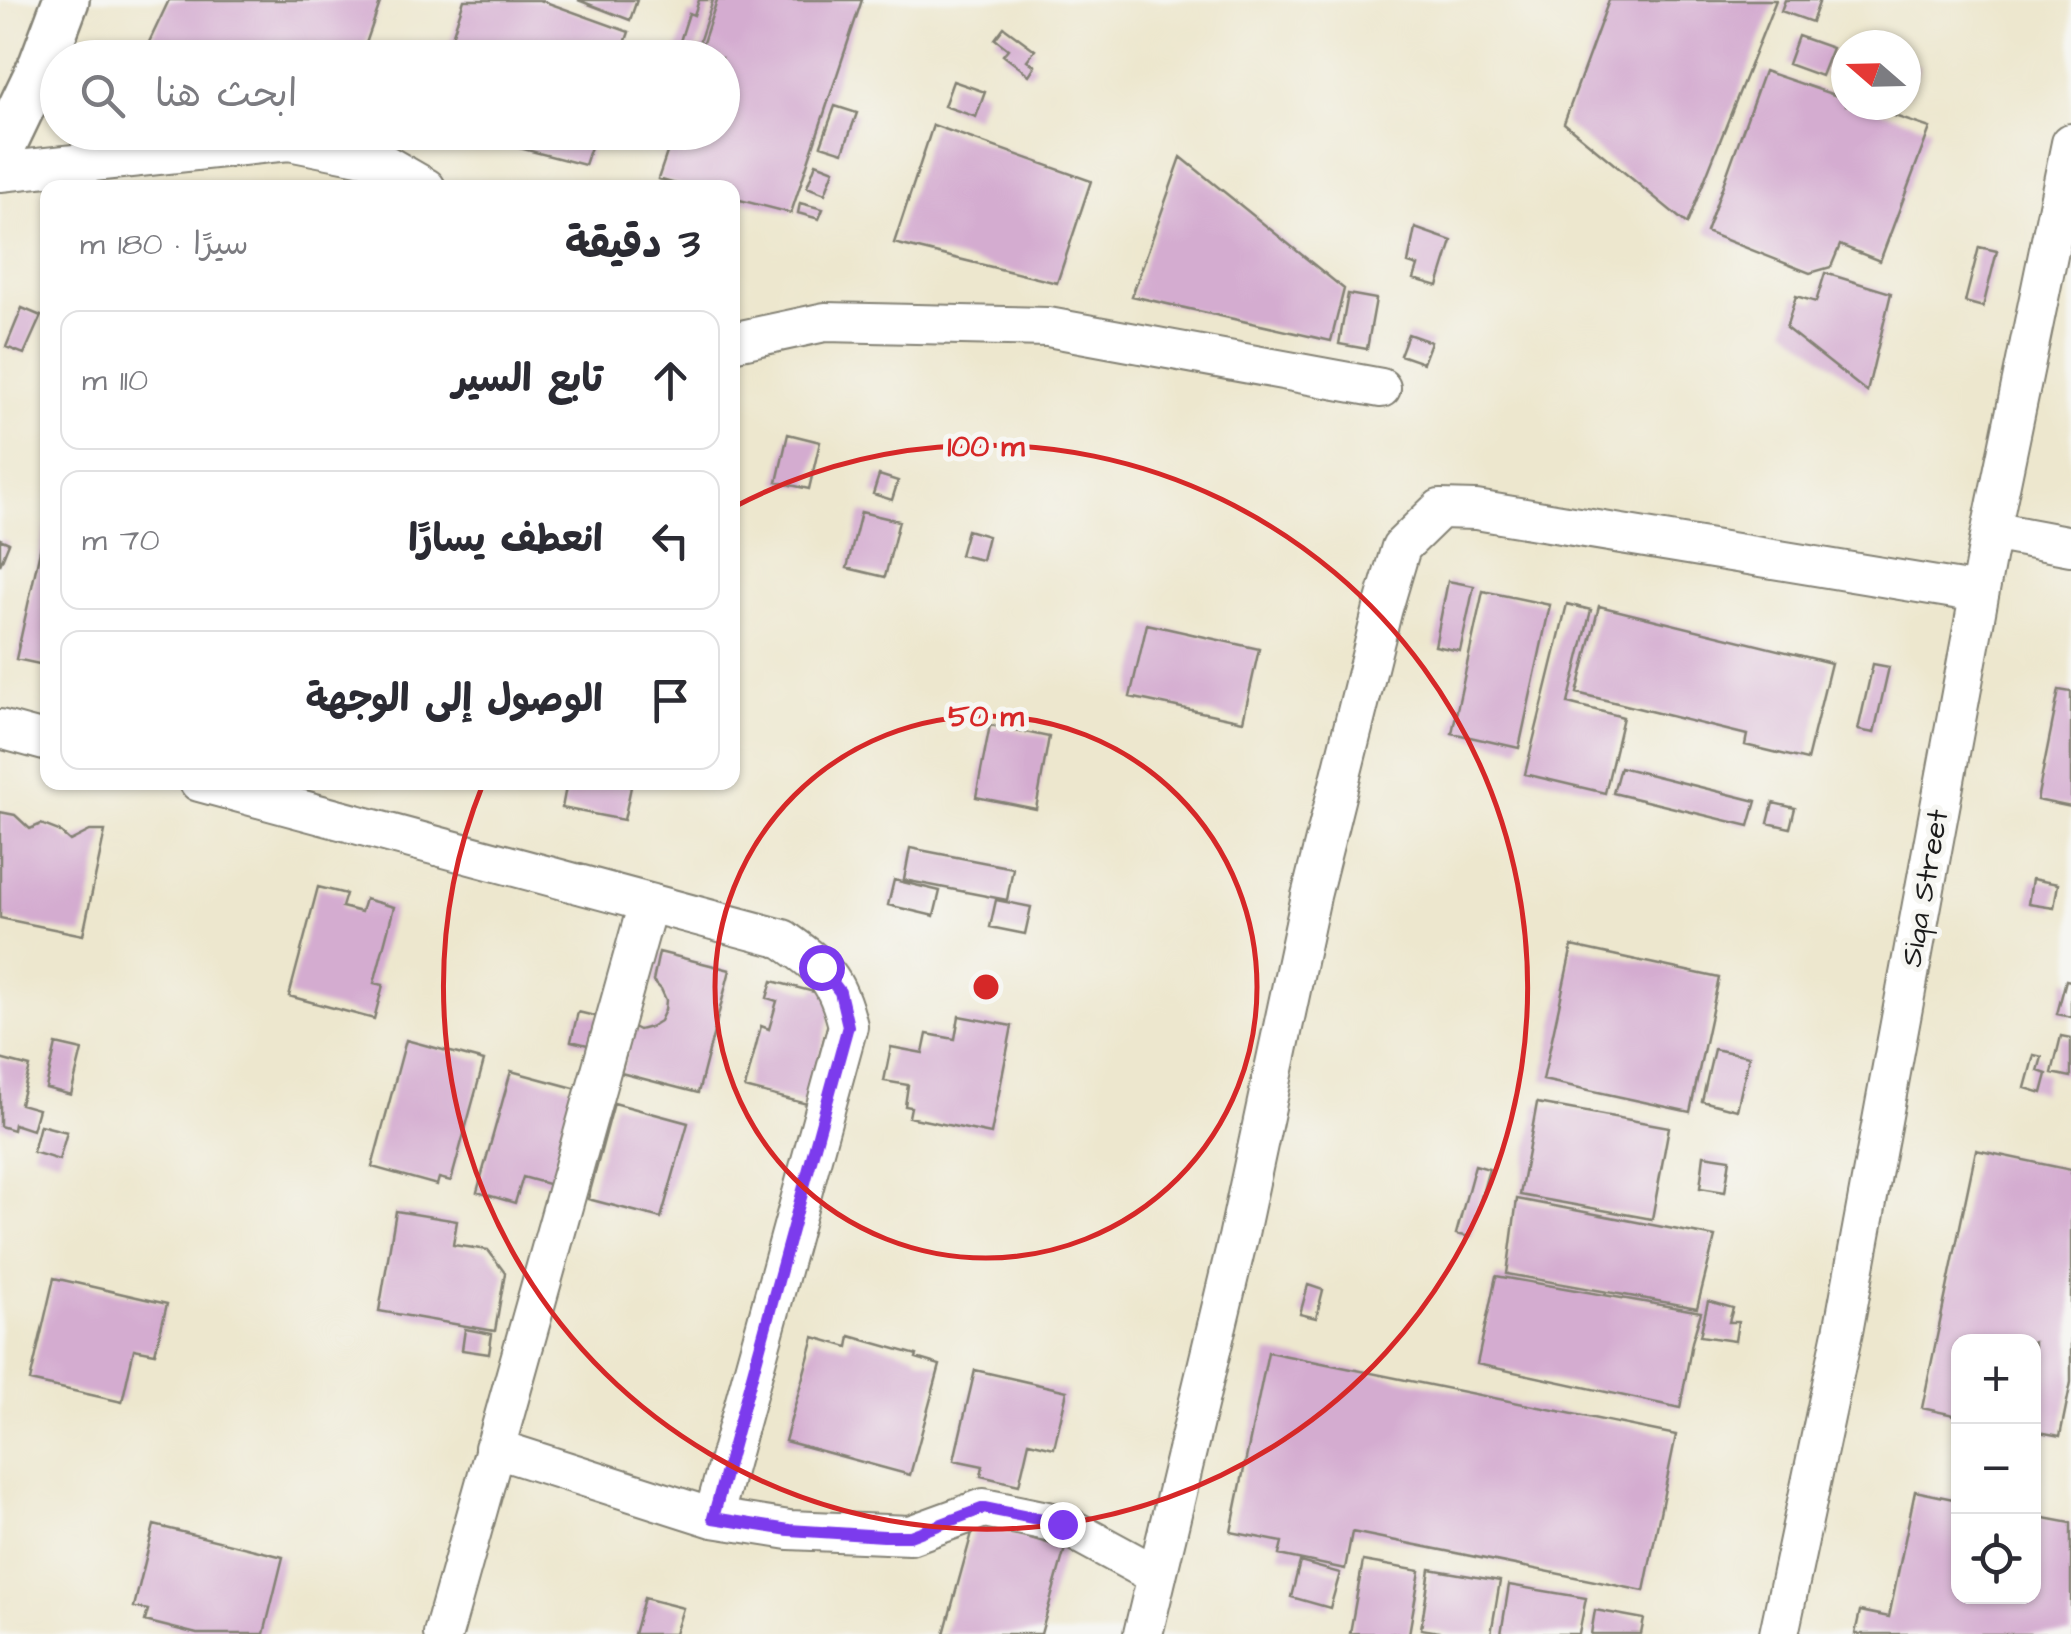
<!DOCTYPE html>
<html lang="ar">
<head>
<meta charset="utf-8">
<style>
	body { margin:0; font-family:"Architects Daughter","Playpen Sans Arabic",sans-serif; background:#f7f7f7; color:#2b2b33; direction:rtl }
	.controls { position:absolute; right:30px; bottom:30px; display:grid; overflow:hidden; border-radius:20px; box-shadow:0 2px 8px #0004 }
	.controls button { width:90px; height:90px; display:grid; place-items:center; padding:0; border:0; border-bottom:2px solid #e1e1e2; background:#fff; color:#2b2b33; font:50px sans-serif }
	.compass { position:absolute; left:1831px; top:30px; width:90px; height:90px; border-radius:50%; background:#fff; box-shadow:0 2px 8px #0004; rotate:290deg }
	.stop { position:absolute; width:30px; height:30px; margin:-22px; border:8px solid #7c3aed; border-radius:50%; background:#fff }
	.stop.end { background:#7c3aed; border-color:#fff; box-shadow:0 2px 10px #0008 }
	.list { margin:0; padding:0; list-style:none }
	h2 { display:flex; justify-content:space-between; align-items:center; height:130px; margin:0; padding:0 40px; font-size:42px }
	h2 small { font-size:32px; font-weight:400; color:#7c7c81 }
	.list li { display:grid; grid-template-columns:65px 1fr auto; gap:30px; align-items:center; box-sizing:border-box; height:140px; margin:0 20px 20px; padding:0 20px; border:2px solid #e1e1e2; border-radius:20px }
	.list b { display:block; font-size:38px; white-space:nowrap }
	.list em { font-size:32px; font-style:normal; color:#7c7c81 }
	.icon { flex:none; width:55px; height:55px; fill:none; stroke:currentColor; stroke-width:2; stroke-linecap:round; stroke-linejoin:round }
	.map { position:relative; flex:none; width:2071px; height:1634px; overflow:hidden; direction:ltr }
	.search { position:absolute; background:#fff; box-shadow:0 2px 8px #0004; left:40px; top:40px; width:700px; height:110px; display:flex; align-items:center; gap:25px; box-sizing:border-box; padding:0 35px; border-radius:55px; color:#7c7c81; font-size:38px }
	.panel { position:absolute; background:#fff; box-shadow:0 2px 8px #0004; left:40px; top:180px; width:700px; height:610px; border-radius:20px; direction:rtl }
	.map>svg:first-child { display:block }
	.building { fill:#d4acd0 }
	.lines { fill:none; stroke-linecap:round; stroke-linejoin:round }
	.minor-casing { stroke:#848275; stroke-width:42 }
	.tertiary-casing { stroke:#848275; stroke-width:50 }
	.minor { stroke:#fff; stroke-width:38 }
	.tertiary { stroke:#fff; stroke-width:45 }
	.route { stroke:#7c3aed; stroke-width:12 }
	.ring { fill:none; stroke:#d62828; stroke-width:5 }
	.labels { text-anchor:middle; dominant-baseline:central; stroke-width:10; stroke-linejoin:round; paint-order:stroke }
	.street-label { font-size:30px; fill:#1c1c1c; stroke:#f6f6f2 }
	.centre { fill:#d62828; stroke:#f6f6f2; stroke-width:5 }
	.ring-label { font-size:30px; text-anchor:middle; font-weight:bold; fill:#d62828; stroke:#f6f6f2; stroke-width:10; stroke-linejoin:round; paint-order:stroke }
</style>
</head>
<body>
<div class="map">
<svg width="2071" height="1634" viewBox="0 0 2071 1634">
	<rect width="100%" height="100%" fill="#f6f6f2"/>
	<filter id="ink" filterUnits="userSpaceOnUse"><feTurbulence type="fractalNoise" baseFrequency=".01" numOctaves="2"/><feDisplacementMap in="SourceGraphic" scale="20" xChannelSelector="R" yChannelSelector="G"/><feConvolveMatrix kernelMatrix="1 2 1 2 8 2 1 2 1" color-interpolation-filters="sRGB"/></filter>
	<filter id="wash" filterUnits="userSpaceOnUse"><feTurbulence type="fractalNoise" baseFrequency=".0048" numOctaves="4" result="noise"/><feDisplacementMap in="SourceGraphic" scale="40" xChannelSelector="R" yChannelSelector="G"/><feGaussianBlur stdDeviation="2.25" result="paint"/><feColorMatrix in="noise" values="0 0 0 0 0 0 0 0 0 0 0 0 0 0 0 0 0 1.4 0 .05"/><feComposite in="paint" operator="in"/></filter>
	<g filter="url(#wash)">
		<rect width="100%" height="100%" fill="#ede7ce"/>
		<g id="blocks">
			<!-- building -->
			<path class="building" d="M169,0H381L361,58L142,57Z
				M464,0H540L629,32L620,58H445Z
				M578,0H637L630,20Z
				M699,0H713L694,58L675,57L689,13L694,15Z
				M717,0H862L791,213L732,198V188H690L658,179L674,132H722V58H698Z
				M1609,0H1776L1687,224L1564,123Z
				M1785,0H1820L1812,22L1781,11Z
				M1004,27L1035,50L1027,60L1035,66L1029,75L1003,55L1008,49L995,39Z
				M1798,36L1832,48L1821,76L1788,64Z
				M1906,61L1919,67L1906,97Z
				M1764,71L1846,99V105H1862L1930,128L1880,261L1840,245L1831,267L1810,273L1706,232Z
				M953,81L985,92L976,117L944,106Z
				M835,106L857,113L843,152L821,145Z
				M933,125L1091,181L1057,283L894,243Z
				M457,132H596L585,165Z
				M1181,157L1344,289L1331,341L1132,296Z
				M816,163L834,170L825,194L807,187Z
				M800,203L823,209L819,219L798,213Z
				M1415,228L1452,241L1438,286L1414,279L1418,266L1408,263Z
				M1979,247L1997,251L1983,307L1965,302Z
				M1825,273L1891,293L1867,392L1786,328L1796,296L1816,302Z
				M1348,294L1376,299L1367,349L1339,344Z
				M22,308L41,316L24,354L6,347Z
				M1408,334L1431,342L1423,363L1400,355Z
				M788,434L820,442L809,489L777,482Z
				M879,475L898,481L892,500L873,494Z
				M861,512L899,521L885,577L847,568Z
				M46,523L48,648L44,665L16,659Z
				M967,530L988,536L982,560L960,555Z
				M0,539L9,543L0,565Z
				M1448,581L1474,586L1460,651L1435,646Z
				M1483,591L1550,605L1519,748L1452,733Z
				M1567,604L1591,610L1568,703L1623,717L1605,793L1525,774Z
				M1599,606L1831,663L1807,760L1745,745L1747,735L1577,693Z
				M1147,624L1259,649L1243,721L1130,697Z
				M1873,664L1889,667L1874,733L1858,730Z
				M2059,690L2071,692V807L2037,800Z
				M990,725L1049,737L1036,809L976,797Z
				M1620,767L1756,801L1749,826L1613,793Z
				M567,782H632L624,820L562,808Z
				M1773,803L1795,808L1790,828L1768,823Z
				M0,812L15,815L30,829L41,824L59,831L70,841L90,831H105L83,935L0,918Z
				M910,848L1013,868L1007,900L904,880Z
				M2032,879L2058,884L2054,908L2028,904Z
				M894,880L940,891L934,916L888,905Z
				M318,887L346,894L342,907L361,912L365,899L394,907L374,983L383,985L374,1019L289,996Z
				M996,900L1031,907L1025,934L990,927Z
				M1572,946L1719,978L1690,1112L1543,1080Z
				M659,952L730,970L698,1093L621,1073L633,1027L639,1030L650,1027L660,1021L665,1010L666,1000L661,989L653,981Z
				M2066,980L2071,981V1017L2057,1014Z
				M772,981L814,992L815,987L836,992L807,1104L745,1088L761,1026L769,1029L777,1001L767,998Z
				M578,1012L603,1018L596,1047L571,1041Z
				M959,1016L1012,1026L991,1134L909,1117L911,1107L905,1106L908,1085L884,1081L891,1047L923,1053L927,1034L955,1039Z
				M2061,1036L2071,1038V1077L2052,1073Z
				M406,1040L484,1061L451,1181L439,1178L437,1185L372,1167Z
				M56,1044L82,1050L71,1095L46,1088Z
				M1714,1049L1749,1056L1737,1110L1702,1101Z
				M2034,1055L2042,1057L2038,1071L2047,1074L2042,1093L2025,1088Z
				M0,1059L30,1067L20,1104L38,1109L32,1130L14,1124L13,1130L0,1126Z
				M511,1071L585,1091L559,1187L523,1177L515,1203L477,1192Z
				M614,1103L688,1123L661,1218L588,1199Z
				M1537,1103L1669,1127L1652,1219L1520,1195Z
				M40,1125L67,1132L59,1160L33,1152Z
				M1976,1150L2071,1170V1382L2060,1436L2034,1431V1342H1958V1416L1922,1408Z
				M1704,1155L1730,1159L1725,1192L1700,1188Z
				M1475,1165L1489,1169L1470,1237L1456,1234Z
				M1517,1199L1715,1237L1697,1308L1507,1274Z
				M396,1211L457,1221L453,1245L488,1250L505,1273L495,1331L379,1311Z
				M1496,1276L1701,1312L1692,1342L1680,1408L1477,1364Z
				M54,1278L167,1304L155,1353L134,1349L122,1402L30,1381Z
				M1308,1285L1323,1290L1316,1318L1300,1314Z
				M1708,1301L1733,1308L1729,1322H1738L1735,1341L1700,1336Z
				M465,1329L492,1334L489,1354L462,1350Z
				M850,1336L917,1355L916,1358L940,1365L910,1475L785,1441L814,1337L848,1347Z
				M1268,1352L1676,1435L1644,1591L1352,1532L1345,1569L1279,1555L1282,1542L1231,1532Z
				M975,1370L1067,1391L1054,1448L1029,1442L1019,1485L981,1476L983,1466L954,1460Z
				M1915,1491L1958,1500V1596H2034V1516L2071,1523V1634H1855L1860,1611L1889,1617Z
				M975,1522L1065,1548L1041,1634H944Z
				M154,1525L283,1557L264,1634H197L145,1621L148,1610L134,1607Z
				M1363,1561L1420,1571L1409,1634L1350,1633Z
				M1300,1562L1340,1573L1330,1608L1291,1597Z
				M1430,1569L1500,1581L1491,1634H1452L1421,1629Z
				M1509,1585L1586,1598L1579,1634H1501Z
				M644,1598L683,1608L675,1634H634Z
				M1595,1610L1644,1619L1641,1634H1591Z"/>
		</g>
	</g>
	<g filter="url(#ink)">
		<use href="#blocks" fill-opacity="0" stroke="#848275" stroke-width="2.5"/>
		<g class="lines">
			<defs>
				<path id="minor" d="M0,172L289,141L374,158L426,188
					M732,342L825,322L1048,327L1381,388
					M1991,531L2071,546
					M0,729L48,742
					M199,782L783,939C823,968 836,976 848,1026L713,1518
					M494,1448L713,1518L789,1530L910,1535L984,1508L1062,1524L1156,1575
					M443,1634L648,903
					M1143,1634L1238,1238L1311,896L1383,608L1401,547L1440,509L1476,510L1979,593
					M1779,1634L1843,1332L1991,531L2071,143"/>
				<path id="tertiary" d="M0,152L42,64L66,0"/>
			</defs>
			<!-- minor casing -->
			<use href="#minor" class="minor-casing"/>
			<!-- tertiary casing -->
			<use href="#tertiary" class="tertiary-casing"/>
			<!-- minor -->
			<use href="#minor" class="minor"/>
			<!-- tertiary -->
			<use href="#tertiary" class="tertiary"/>
		</g>
	</g>
	<g class="lines" filter="url(#ink)">
		<!-- route -->
		<path class="route" d="M821,967L840,992L848,1026L713,1518L789,1530L884,1536H910L984,1508L1062,1524"/>
	</g>
	<!-- distance rings -->
	<g class="ring">
		<circle cx="986" cy="987" r="271"/>
		<path d="M736 506A542 542 0 1 1 483 784"/>
	</g>
	<g class="labels">
		<!-- street labels -->
		<g class="street-label">
			<text transform="translate(1925 888) rotate(-80)">Siqa Street</text>
		</g>
	</g>
	<circle cx="986" cy="987" r="15" class="centre"/>
	<g class="ring-label">
		<text x="986" y="456">100 m</text>
		<text x="986" y="726">50 m</text>
	</g>
</svg>
<div class="controls">
<button>+</button>
<button>−</button>
<button><svg class="icon" aria-label="locate" viewBox="0 0 24 24"><circle cx="12" cy="12" r="6"/><path d="M12 2v4M12 18v4M2 12h4M18 12h4"/></svg></button>
</div>
<svg class="compass" viewBox="-18 -18 36 36"><path d="M0-13l5 13h-10z" fill="#e53935"/><path d="M0 13l5-13h-10z" fill="#7c7c81"/></svg>
<div class="stop" style="left:821px;top:967px"></div>
<div class="stop end" style="left:1062px;top:1524px"></div>
<div class="search"><svg class="icon" aria-label="search" viewBox="0 0 24 24"><circle cx="10" cy="10" r="6"/><path d="M15 15l6 6"/></svg>ابحث هنا</div>
<section class="panel">
<h2>3 دقيقة<small>سيرًا · 180 m</small></h2>
<ul class="list">
<li><svg class="icon" aria-label="ahead" viewBox="0 0 24 24"><path d="M12 20V5M6 11l6-6 6 6"/></svg><div><b>تابع السير</b></div><em>110 m</em></li>
<li><svg class="icon" aria-label="left" viewBox="0 0 24 24"><path d="M17 20v-9H6M10 6l-5 5 5 5"/></svg><div><b>انعطف يسارًا</b></div><em>70 m</em></li>
<li><svg class="icon" aria-label="arrive" viewBox="0 0 24 24"><path d="M6 21V4h12l-3 4 3 4H6"/></svg><div><b>الوصول إلى الوجهة</b></div></li>
</ul>
</section>
</div>
</body>
</html>
